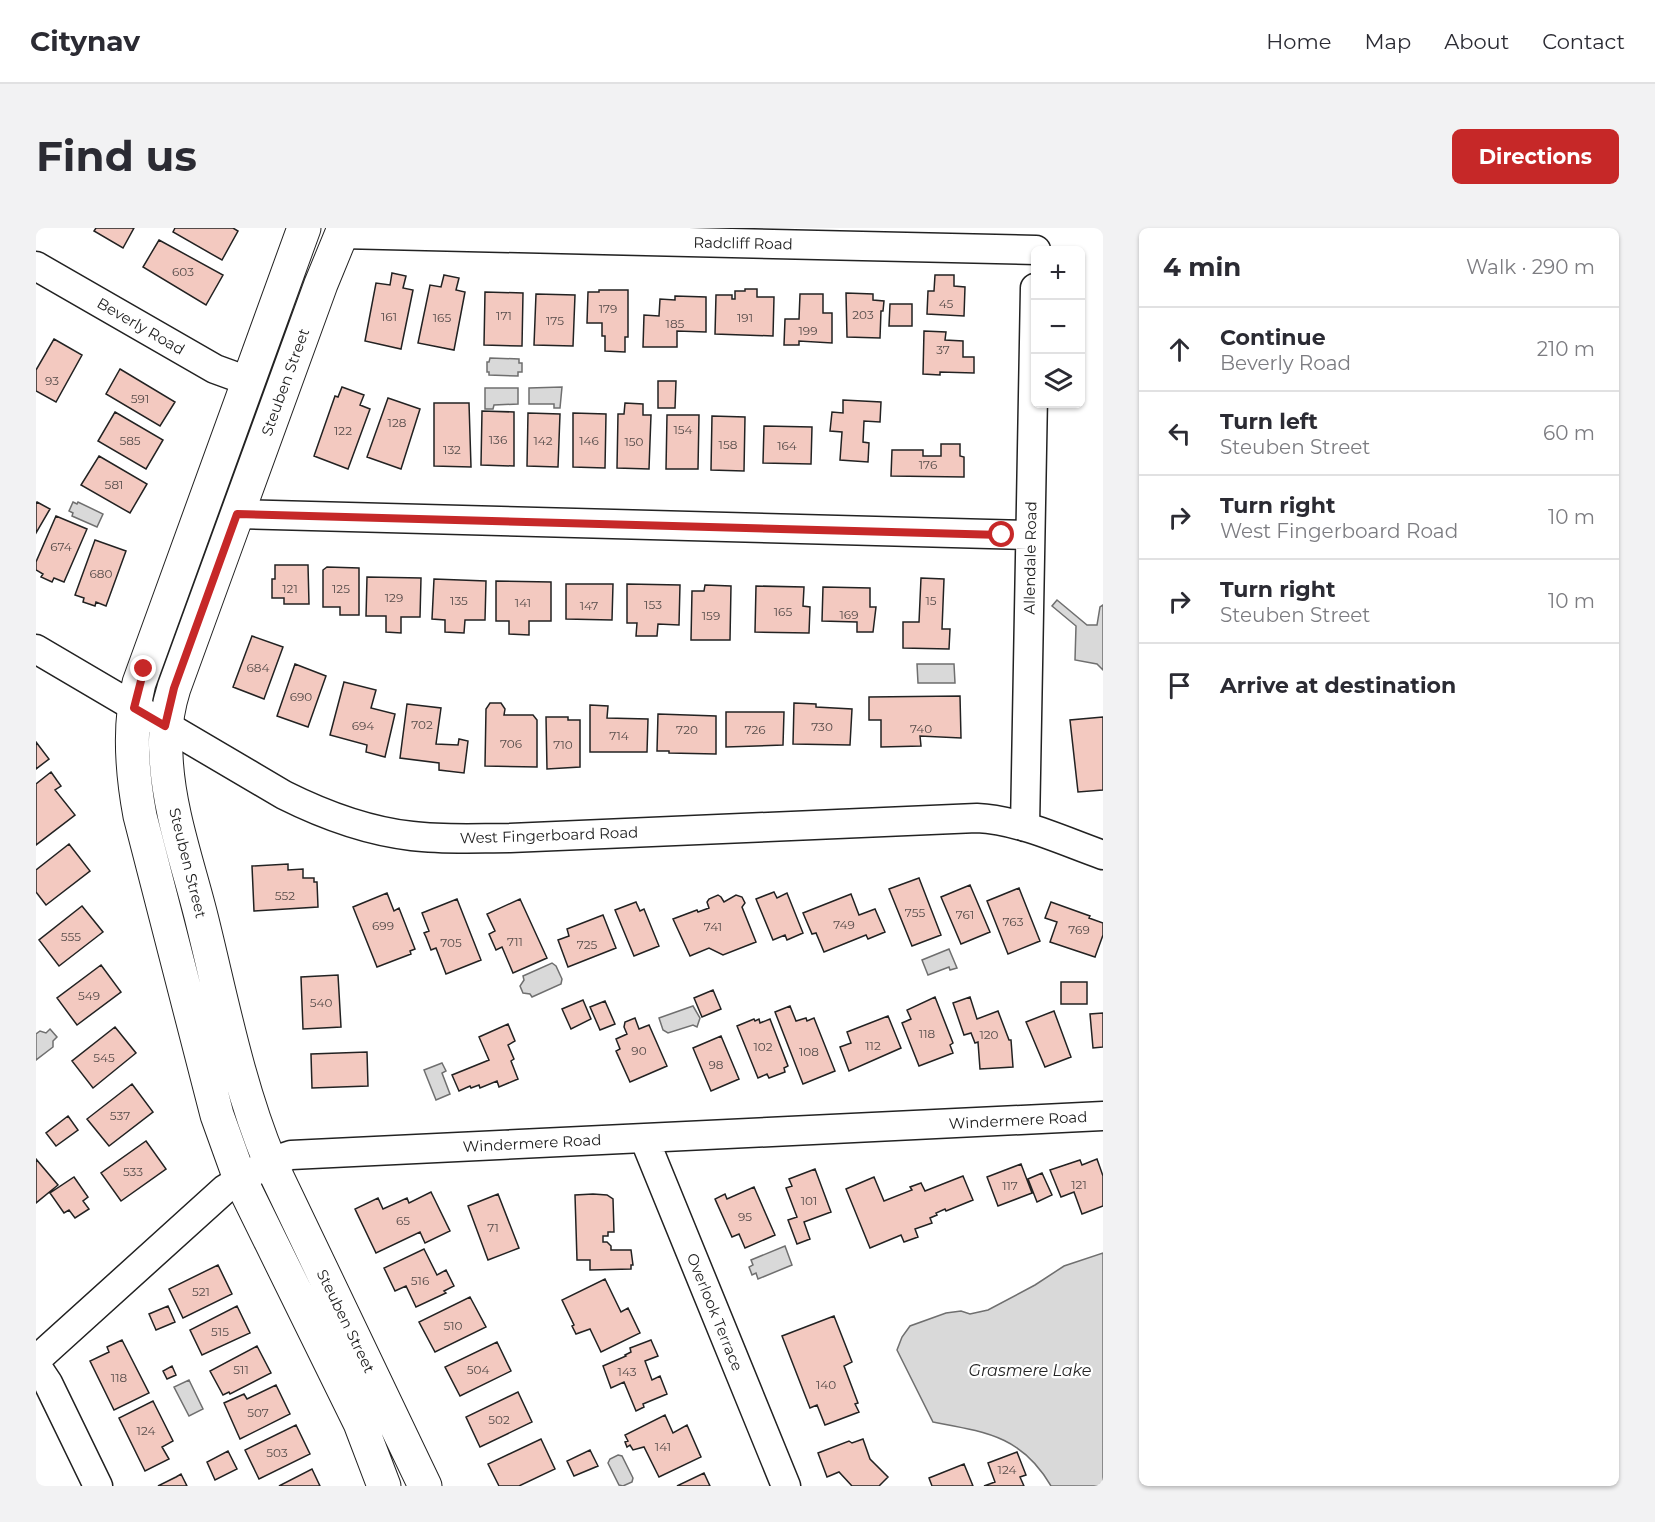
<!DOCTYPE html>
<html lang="en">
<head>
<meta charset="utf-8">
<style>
	body { margin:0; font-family:Montserrat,sans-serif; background:#f2f2f3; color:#2b2b33 }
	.controls { position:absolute; right:18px; top:18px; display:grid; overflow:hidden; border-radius:9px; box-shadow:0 2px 4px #0004 }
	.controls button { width:54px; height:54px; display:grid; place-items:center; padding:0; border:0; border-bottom:2px solid #e1e1e2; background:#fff; color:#2b2b33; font:30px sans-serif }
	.stop { position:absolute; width:18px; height:18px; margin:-14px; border:4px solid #c62828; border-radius:50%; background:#fff }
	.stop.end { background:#c62828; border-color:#fff; box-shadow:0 2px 6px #0008 }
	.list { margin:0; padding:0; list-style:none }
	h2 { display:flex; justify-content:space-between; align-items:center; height:78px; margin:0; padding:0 24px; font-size:26px }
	h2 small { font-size:20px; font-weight:400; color:#7c7c81 }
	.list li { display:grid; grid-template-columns:39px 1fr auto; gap:18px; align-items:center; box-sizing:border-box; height:84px; padding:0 24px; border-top:2px solid #e1e1e2 }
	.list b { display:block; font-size:22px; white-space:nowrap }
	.list p { margin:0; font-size:20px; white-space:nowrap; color:#7c7c81 }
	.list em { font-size:20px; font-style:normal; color:#7c7c81 }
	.icon { flex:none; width:33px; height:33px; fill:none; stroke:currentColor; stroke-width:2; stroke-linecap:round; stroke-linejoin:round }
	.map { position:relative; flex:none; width:1067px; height:1258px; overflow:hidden; border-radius:9px }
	header { display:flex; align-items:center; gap:36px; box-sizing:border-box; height:84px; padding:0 30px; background:#fff; border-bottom:2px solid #e1e1e2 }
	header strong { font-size:28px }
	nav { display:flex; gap:33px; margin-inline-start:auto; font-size:21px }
	.intro { display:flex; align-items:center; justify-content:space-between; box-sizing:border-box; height:144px; padding:0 36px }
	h1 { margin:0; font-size:42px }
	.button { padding:15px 27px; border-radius:9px; background:#c62828; color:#fff; font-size:21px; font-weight:700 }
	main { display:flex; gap:36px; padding:0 36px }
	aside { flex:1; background:#fff; border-radius:9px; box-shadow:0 2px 4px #0004 }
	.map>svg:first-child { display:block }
	.water { fill:#d9d9d9; stroke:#6f6f6f; stroke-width:1.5 }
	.building { fill:#f3c9c0; stroke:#222; stroke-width:1.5 }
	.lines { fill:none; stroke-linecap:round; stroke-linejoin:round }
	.minor-casing { stroke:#222; stroke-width:31 }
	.major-casing { stroke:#222; stroke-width:35 }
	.minor { stroke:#fff; stroke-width:28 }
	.major { stroke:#fff; stroke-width:33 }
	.route { stroke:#c62828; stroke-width:8 }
	.labels { text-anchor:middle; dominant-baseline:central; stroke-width:4.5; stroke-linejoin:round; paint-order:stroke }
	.number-label { font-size:12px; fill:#564c4a }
	.street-label { font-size:15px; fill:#222; stroke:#fff }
	.water-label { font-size:16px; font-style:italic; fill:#222; stroke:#fff }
</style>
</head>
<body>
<header>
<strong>Citynav</strong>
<nav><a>Home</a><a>Map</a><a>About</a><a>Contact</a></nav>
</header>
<div class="intro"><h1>Find us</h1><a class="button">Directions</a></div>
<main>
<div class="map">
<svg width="1067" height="1258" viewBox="0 0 1067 1258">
	<rect width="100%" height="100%" fill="#fff"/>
	<!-- water -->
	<path class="water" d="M454,130L483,131V135H486V144H482V148L453,147V144H451V134H453Z
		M526,159L524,180H518V176H493V160Z
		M449,160H482V176L458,177L457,181H449Z
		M37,274L41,276L42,274L67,286L61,299L36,288L37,285L33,283Z
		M1021,372L1051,397H1061L1064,379L1067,377V442L1061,436L1039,432L1040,398L1016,378Z
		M881,436H918L919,455H882Z
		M913,721L921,740L914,742L913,739L892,747L886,732Z
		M516,735L520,738L526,751L525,756L496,769L494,766L487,765L484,758L488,752L487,748Z
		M657,778L664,790L661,799L657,797L632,805L627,802L623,790Z
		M14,801L21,809L17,813V819L0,832V806L4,803L10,805Z
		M406,835L410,843L406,845L414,866L400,872L388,842Z
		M749,1018L756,1037L722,1051L720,1045L716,1047L713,1039L717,1037L715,1032Z
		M1067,1025V1258H1015C986,1208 950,1204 897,1194L861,1122L866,1109L874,1098L910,1085L925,1083L934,1086L952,1082L999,1057L1028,1038Z
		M153,1152L167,1181L153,1188L138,1159Z
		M582,1227L586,1228L597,1250L596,1254L587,1258L583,1257L572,1235L574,1231Z"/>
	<!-- building -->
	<path class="building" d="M60,0H98L87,20L58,3Z
		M139,0H197L202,3L186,32L137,4Z
		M123,12L187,47L170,77L107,39Z
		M356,45L370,48L367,60L377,62L365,121L329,113L340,55L354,57Z
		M408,47L423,50L420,62L429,64L418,122L382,115L394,57L405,59Z
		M899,47H918V58L929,59L928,88L891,86L892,63H898Z
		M709,61H721V69H738L737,108L679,106L680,67H696V71H699V63H709Z
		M563,62H592V109H589V124L569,123V108H566V95H551L552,64H563Z
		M449,64L487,65L486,118L448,117Z
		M810,65L837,66V72L848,73L847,83H845L844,110L811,109Z
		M500,66L539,67L537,118L498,117Z
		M764,66H787V85H796V115L763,113V117H748L749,91H763Z
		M639,68L670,69V104L641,103V119H607L608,87L623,88L624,71L639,72Z
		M854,76H876V98H853Z
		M888,103L910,104L909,112L927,113V129H938V145L904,144V147L887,146Z
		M18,111L46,127L20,174L0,163V142Z
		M84,141L139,174L124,198L70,166Z
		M622,153H640L639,180H622Z
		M306,159L328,167L324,177L334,181L312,241L278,228L299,168L302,169Z
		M352,170L384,181L365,241L331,229Z
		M807,172L845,174L844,194L828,193L827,214L833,215L832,234L804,232L806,204L794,203L796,184L807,185Z
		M398,175H433L435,239L398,238Z
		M589,175L607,176V187H615L613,241L581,240L582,186H588Z
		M446,183L478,184V238L445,237Z
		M79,184L127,212L110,241L62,213Z
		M492,185L524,186L522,239L491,238Z
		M537,185L570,186L569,240L537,239Z
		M631,187H663L662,241H630Z
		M676,188L709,189L708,243L675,242Z
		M728,198L776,199L775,236L727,235Z
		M905,216H924V228L928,229V249L855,248L856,222H887V228H905Z
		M63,228L111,256L94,285L45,257Z
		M1,274L14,281L0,305V276Z
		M20,288L51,301L28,354L18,350L16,354L5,349L7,346L0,342V334Z
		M59,312L90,323L70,378L60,374L59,378L47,374L48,370L39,367Z
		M239,337H272L273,376H248V370H236V351H239Z
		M291,339L323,340V387H304V379H287V342Z
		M331,349L385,350L384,389H365V405L350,404V388H330Z
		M885,350L908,351L906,401H914L913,421L867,420V394H883Z
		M398,351L450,353L449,392H429L428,405L409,404V392L396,391Z
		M460,353L515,354V393H493V407L473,406V393H460Z
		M530,356H577L576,392L530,391Z
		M591,356L644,357L643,397L622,396L621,408H600L601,395H591Z
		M669,357L695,358L694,412H655L656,363H668Z
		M720,358L768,359L767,378L774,379L773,405L719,404Z
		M787,359L834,360V379H840L837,404H821V394L786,393Z
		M216,408L247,419L228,471L197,459Z
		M259,436L290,448L272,499L241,488Z
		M308,454L340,462L335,480L359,486L349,529L330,524L331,517L294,507Z
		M924,468L925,510L884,508L885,518L845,519V492H833V469Z
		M454,475H465L469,481L468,487H497L501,492V539L449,538L450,481Z
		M758,475L780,476V479L816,481L814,517L757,516Z
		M371,476L405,480L400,516L422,517L423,511L432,513L428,545L403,542V535L364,530Z
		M554,477L572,478L571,490L612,491L611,524H554Z
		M690,484H748L747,517L690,519Z
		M622,486L680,488V526L633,525V523H621Z
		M510,489H532V492H544V539L511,541Z
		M1067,489V562L1042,564L1034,492Z
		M0,514L13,531L0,541Z
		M15,544L25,558L19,562L39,587L0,617V556Z
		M33,616L54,643L10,677L0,664V642Z
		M252,636V642L267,641V650H278V654H281L282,679L218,683L216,638Z
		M883,650L905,707L876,718L853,661Z
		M934,657L954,704L925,716L905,669Z
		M983,660L1004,713L972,726L951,673Z
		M738,664L741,670L751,665L767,705L751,712L749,707L737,712L720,671Z
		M351,665L358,683L363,680L379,721L374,723L375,726L341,739L317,679Z
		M815,666L823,687L839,681L849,704L832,711L830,707L788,724L780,705L776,706L767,685Z
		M682,667L685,669L688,674L700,667L706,669L709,675L706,679L720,714L687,727L673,720L654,728L637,691L661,682L662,684L673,680L671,674L673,671Z
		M421,671L445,732L410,746L400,720L395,722L390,709L388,705L393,703L386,685Z
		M484,671L511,730L477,745L466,719L460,722L453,706L459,703L451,686Z
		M600,674L604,683L608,681L623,718L598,728L579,682Z
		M1015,674L1054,688L1053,690L1067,695V707L1059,729L1014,714L1021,694L1009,690Z
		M46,678L67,704L23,738L3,712Z
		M567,687L580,720L532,739L522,712L533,708L531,701Z
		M65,737L85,764L41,797L21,770Z
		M302,747L305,799L267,801L265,749Z
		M1025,754H1051V776H1025Z
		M677,762L685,781L666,789L658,770Z
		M899,769L917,815L914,817L917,825L883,838L866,795L875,791L871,782Z
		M934,769L941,791L962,783L973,812H975L977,839L944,841L942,814L939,815L935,805L928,807L917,775Z
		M547,772L555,791L535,801L526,781Z
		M569,773L579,796L564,802L554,779Z
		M754,778L760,793L770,790L771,793L778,790L799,843L767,856L739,784Z
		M1018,783L1035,829L1009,839L990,794Z
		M1067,785V819L1057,820L1054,786Z
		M852,788L865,820L813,843L804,819L815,815L811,804Z
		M599,790L603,801L613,797L631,838L594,854L580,823L584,821L580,811L591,806L588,799L589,794Z
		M718,791L719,793L723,791L724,795L734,791L752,838L748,840L749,844L733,850L731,846L722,850L701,798Z
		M472,796L479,813L472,817L478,831L475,833L482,851L463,859L461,853L444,860L443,857L435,860L434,858L423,863L416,847L453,832L443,809Z
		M79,799L100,825L57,860L36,833Z
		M685,808L703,851L675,863L657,820Z
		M331,824L332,858L276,860L275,826Z
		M96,856L117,884L73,918L51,891Z
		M32,888L42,902L20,918L10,905Z
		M110,913L130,941L85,973L65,945Z
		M0,931L22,957L0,975Z
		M1061,931L1067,948V978L1046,986L1038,964L1025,969L1014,942L1044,932L1046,937Z
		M985,936L996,965L962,978L951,949Z
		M779,941L795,984L768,994L774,1011L761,1016L752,992L761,989L750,960L756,958L753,951Z
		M1006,945L1016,967L1001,974L992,951Z
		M927,948L937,972L910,983L909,981L900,985L901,987L894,990L896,995L879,1001L882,1009L868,1014L865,1007L834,1020L810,961L838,949L848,973L876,962L874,959L885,955L889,963Z
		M38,949L52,969L47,973L53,981L39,990L33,982L28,985L14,965Z
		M718,959L739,1007L709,1020L703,1006L696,1009L679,971L689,966L691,971Z
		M395,964L414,1003L389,1015L384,1004L340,1025L319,981L342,970L347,981L371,970L373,975Z
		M462,966L483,1020L452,1032L432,978Z
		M557,966L571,967L577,971L578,1004H572V1008H567V1014H571L575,1018V1022H595L597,1037H595V1041L554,1042V1032H541L539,967Z
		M388,1021L401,1047L410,1042L418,1058L408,1063L410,1065L380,1079L370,1058L359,1063L348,1040Z
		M182,1037L196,1066L147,1090L133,1061Z
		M569,1051L585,1084L592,1080L604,1105L565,1124L554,1101L540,1106L536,1098L538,1097L526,1072Z
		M434,1069L450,1099L399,1124L383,1094Z
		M132,1078L139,1094L120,1102L113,1086Z
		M201,1078L214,1105L166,1127L154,1102Z
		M798,1088L816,1134L808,1138L822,1175L819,1176L823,1184L789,1197L781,1177L774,1180L746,1108Z
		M86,1112L113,1165L78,1182L54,1133L73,1124L71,1119Z
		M615,1112L622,1128L609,1133L616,1152L624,1148L631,1166L607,1176L608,1179L600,1183L588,1154L575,1160L567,1138L590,1128L589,1127L595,1124L594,1120Z
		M461,1114L475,1143L424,1168L409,1139Z
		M221,1118L235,1145L194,1166L193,1164L187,1167L174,1143Z
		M136,1138L140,1147L131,1151L127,1143Z
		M240,1157L254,1186L204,1211L188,1175L208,1166L211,1171Z
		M482,1164L496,1194L444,1219L430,1189Z
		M117,1173L137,1213L126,1219L133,1231L109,1243L83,1190Z
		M629,1187L637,1205L651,1197L665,1229L623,1249L608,1219L597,1222L594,1217L591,1219L589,1214L592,1213L589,1207Z
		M260,1197L274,1226L223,1251L209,1222Z
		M505,1211L519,1241L483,1258H463L452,1236Z
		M827,1211L834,1231L852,1249L843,1258H816L803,1244L791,1249L782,1225L813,1213L816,1215Z
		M554,1222L562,1238L538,1248L531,1233Z
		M192,1223L201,1241L179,1252L171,1234Z
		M981,1224L990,1247L984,1249L988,1258H948L959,1254L952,1235Z
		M928,1236L937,1258H896L893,1250Z
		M276,1241L284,1258H243Z
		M668,1245L674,1258H641Z
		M145,1246L151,1258H122L140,1249Z"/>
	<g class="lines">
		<defs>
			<path id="minor" d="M305,6L1000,22
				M0,38L179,141L212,153
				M201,286L994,307
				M0,421L248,567C288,587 331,603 376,608C409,612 441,610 474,610L941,590C984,592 1027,613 1067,627
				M989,599L999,60
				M608,910L750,1258
				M0,1132L189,961L234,934L255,927L1067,888
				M0,1137L12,1155L62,1258"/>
			<path id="major" d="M268,0L103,455C92,498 96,545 104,588L181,887L204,951L324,1195L348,1258
				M308,0L285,56L138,460C131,482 128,503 130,527C132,582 153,639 166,692C186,773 202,857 234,934L389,1258"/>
		</defs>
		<!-- minor casing -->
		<use href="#minor" class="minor-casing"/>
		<!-- major casing -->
		<use href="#major" class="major-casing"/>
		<!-- minor -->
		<use href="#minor" class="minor"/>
		<!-- major -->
		<use href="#major" class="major"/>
	</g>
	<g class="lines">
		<!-- route -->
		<path class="route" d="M108,441L98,480L129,498L138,460L201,286L966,307"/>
	</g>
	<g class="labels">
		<!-- number labels -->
		<g class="number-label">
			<text x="147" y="43">603</text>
			<text x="910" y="75">45</text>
			<text x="572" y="80">179</text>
			<text x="827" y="86">203</text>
			<text x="468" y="87">171</text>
			<text x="353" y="88">161</text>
			<text x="406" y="89">165</text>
			<text x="709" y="89">191</text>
			<text x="519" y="92">175</text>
			<text x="639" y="95">185</text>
			<text x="772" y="102">199</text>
			<text x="907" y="121">37</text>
			<text x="16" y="152">93</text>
			<text x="104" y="170">591</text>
			<text x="361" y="194">128</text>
			<text x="647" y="201">154</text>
			<text x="307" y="202">122</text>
			<text x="462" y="211">136</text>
			<text x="94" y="212">585</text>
			<text x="507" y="212">142</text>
			<text x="553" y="212">146</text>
			<text x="598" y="213">150</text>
			<text x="692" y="216">158</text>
			<text x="751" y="217">164</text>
			<text x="416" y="221">132</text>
			<text x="892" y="236">176</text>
			<text x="78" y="256">581</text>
			<text x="25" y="318">674</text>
			<text x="65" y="345">680</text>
			<text x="254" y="360">121</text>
			<text x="305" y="360">125</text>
			<text x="358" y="369">129</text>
			<text x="423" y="372">135</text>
			<text x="895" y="372">15</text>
			<text x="487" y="374">141</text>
			<text x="617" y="376">153</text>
			<text x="553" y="377">147</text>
			<text x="747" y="383">165</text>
			<text x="813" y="386">169</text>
			<text x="675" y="387">159</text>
			<text x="222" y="439">684</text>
			<text x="265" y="468">690</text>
			<text x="386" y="496">702</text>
			<text x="327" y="497">694</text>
			<text x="786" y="498">730</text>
			<text x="885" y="500">740</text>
			<text x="651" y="501">720</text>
			<text x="719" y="501">726</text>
			<text x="583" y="507">714</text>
			<text x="475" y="515">706</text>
			<text x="527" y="516">710</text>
			<text x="249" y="667">552</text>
			<text x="879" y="684">755</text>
			<text x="929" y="686">761</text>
			<text x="977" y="693">763</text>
			<text x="808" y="696">749</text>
			<text x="347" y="697">699</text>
			<text x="677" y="698">741</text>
			<text x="1043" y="701">769</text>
			<text x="35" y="708">555</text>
			<text x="479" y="713">711</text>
			<text x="415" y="714">705</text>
			<text x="551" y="716">725</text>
			<text x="53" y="767">549</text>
			<text x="285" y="774">540</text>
			<text x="891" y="805">118</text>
			<text x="953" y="806">120</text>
			<text x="837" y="817">112</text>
			<text x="727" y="818">102</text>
			<text x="603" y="822">90</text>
			<text x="773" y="823">108</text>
			<text x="68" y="829">545</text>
			<text x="680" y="836">98</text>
			<text x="84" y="887">537</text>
			<text x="97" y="943">533</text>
			<text x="1043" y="956">121</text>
			<text x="974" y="957">117</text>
			<text x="773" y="972">101</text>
			<text x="709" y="988">95</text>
			<text x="367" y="992">65</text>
			<text x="457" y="999">71</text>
			<text x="384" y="1052">516</text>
			<text x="165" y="1063">521</text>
			<text x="417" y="1097">510</text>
			<text x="184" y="1103">515</text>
			<text x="205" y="1141">511</text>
			<text x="442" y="1141">504</text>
			<text x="591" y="1143">143</text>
			<text x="83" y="1149">118</text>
			<text x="790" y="1156">140</text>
			<text x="222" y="1184">507</text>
			<text x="463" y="1191">502</text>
			<text x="110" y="1202">124</text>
			<text x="627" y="1218">141</text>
			<text x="241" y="1224">503</text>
			<text x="971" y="1241">124</text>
		</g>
		<!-- street labels -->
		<g class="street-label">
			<text transform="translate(707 15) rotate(1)">Radcliff Road</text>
			<text transform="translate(105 98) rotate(30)">Beverly Road</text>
			<text transform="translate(249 154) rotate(-70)">Steuben Street</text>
			<text transform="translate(994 330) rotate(-89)">Allendale Road</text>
			<text transform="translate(513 607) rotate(-2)">West Fingerboard Road</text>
			<text transform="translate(152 635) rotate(76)">Steuben Street</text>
			<text transform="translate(982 892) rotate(-3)">Windermere Road</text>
			<text transform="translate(496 915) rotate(-3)">Windermere Road</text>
			<text transform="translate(679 1084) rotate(68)">Overlook Terrace</text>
			<text transform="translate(310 1093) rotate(64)">Steuben Street</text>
		</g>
		<!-- water labels -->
		<g class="water-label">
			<text x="994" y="1142">Grasmere Lake</text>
		</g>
	</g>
</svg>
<div class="controls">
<button>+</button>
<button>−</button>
<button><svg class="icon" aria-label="layers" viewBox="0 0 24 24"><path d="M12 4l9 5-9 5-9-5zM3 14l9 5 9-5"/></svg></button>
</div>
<div class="stop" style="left:966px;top:307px"></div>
<div class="stop end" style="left:108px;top:441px"></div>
</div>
<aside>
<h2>4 min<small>Walk · 290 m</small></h2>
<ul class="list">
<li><svg class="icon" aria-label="ahead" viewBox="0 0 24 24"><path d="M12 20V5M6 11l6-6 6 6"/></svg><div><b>Continue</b><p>Beverly Road</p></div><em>210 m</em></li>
<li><svg class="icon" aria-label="left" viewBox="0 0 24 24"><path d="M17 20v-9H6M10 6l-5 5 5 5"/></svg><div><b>Turn left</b><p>Steuben Street</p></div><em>60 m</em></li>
<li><svg class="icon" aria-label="right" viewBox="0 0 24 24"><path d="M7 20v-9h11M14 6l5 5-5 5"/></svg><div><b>Turn right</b><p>West Fingerboard Road</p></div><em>10 m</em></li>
<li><svg class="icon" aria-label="right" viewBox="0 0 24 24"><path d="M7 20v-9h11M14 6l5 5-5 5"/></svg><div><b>Turn right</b><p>Steuben Street</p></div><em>10 m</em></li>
<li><svg class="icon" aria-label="arrive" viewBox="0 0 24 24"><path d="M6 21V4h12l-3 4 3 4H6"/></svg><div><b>Arrive at destination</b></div></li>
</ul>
</aside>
</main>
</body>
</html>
